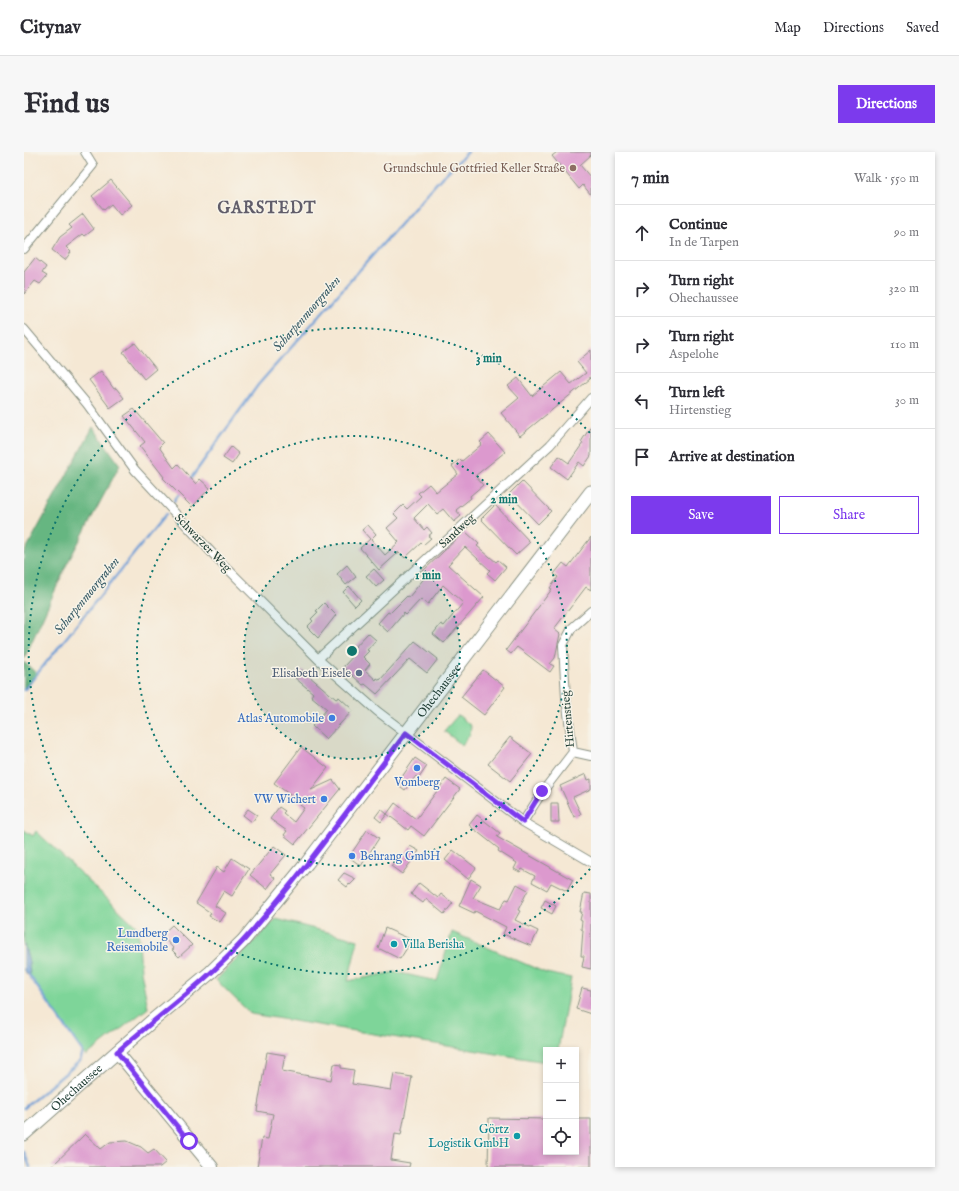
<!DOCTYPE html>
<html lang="en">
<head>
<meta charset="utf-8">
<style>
	body { margin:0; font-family:"IM FELL English",serif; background:#f7f7f7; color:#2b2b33 }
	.controls { position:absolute; right:12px; bottom:12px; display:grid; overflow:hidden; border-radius:0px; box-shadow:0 2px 6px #0003 }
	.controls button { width:36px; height:36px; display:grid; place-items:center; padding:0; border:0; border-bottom:1px solid #e1e1e2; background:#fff; color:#2b2b33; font:20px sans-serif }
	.stop { position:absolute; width:12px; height:12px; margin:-9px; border:3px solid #7c3aed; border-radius:50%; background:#fff }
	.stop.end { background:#7c3aed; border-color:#fff; box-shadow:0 1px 4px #0008 }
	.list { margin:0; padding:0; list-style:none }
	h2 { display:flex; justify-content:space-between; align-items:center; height:52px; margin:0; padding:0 16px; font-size:17px }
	h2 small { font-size:13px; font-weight:400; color:#7c7c81 }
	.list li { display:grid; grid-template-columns:26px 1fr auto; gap:12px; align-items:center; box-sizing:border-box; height:56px; padding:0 16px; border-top:1px solid #e1e1e2 }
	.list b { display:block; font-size:15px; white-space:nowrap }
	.list p { margin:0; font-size:13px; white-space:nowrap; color:#7c7c81 }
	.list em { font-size:13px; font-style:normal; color:#7c7c81 }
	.actions { display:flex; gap:8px; padding:12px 16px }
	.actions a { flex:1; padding:9px 0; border:1px solid #7c3aed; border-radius:0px; text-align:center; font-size:14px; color:#7c3aed }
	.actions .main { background:#7c3aed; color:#fff }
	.icon { flex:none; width:22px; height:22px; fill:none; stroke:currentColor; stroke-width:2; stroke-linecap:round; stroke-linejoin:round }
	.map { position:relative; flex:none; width:567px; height:1015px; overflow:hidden; border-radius:0px }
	header { display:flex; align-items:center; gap:24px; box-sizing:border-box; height:56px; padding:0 20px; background:#fff; border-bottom:1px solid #e1e1e2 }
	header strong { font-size:19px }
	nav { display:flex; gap:22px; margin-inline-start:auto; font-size:14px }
	.intro { display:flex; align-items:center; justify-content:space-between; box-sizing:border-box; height:96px; padding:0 24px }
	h1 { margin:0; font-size:28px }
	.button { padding:10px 18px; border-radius:0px; background:#7c3aed; color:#fff; font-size:14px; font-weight:700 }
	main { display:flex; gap:24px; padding:0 24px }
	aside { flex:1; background:#fff; border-radius:0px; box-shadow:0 2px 6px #0003 }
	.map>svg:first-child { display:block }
	.green { fill:#7ed599; stroke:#4e8966 }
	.forest { fill:#66b681; stroke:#427a5a }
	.water { fill:#6d9dd6; stroke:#466d85 }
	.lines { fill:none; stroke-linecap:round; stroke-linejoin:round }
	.stream { stroke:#6d9dd6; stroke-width:2.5 }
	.building { fill:#dc99ce }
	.street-casing { stroke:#8a9284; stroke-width:10 }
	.secondary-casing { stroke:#8a9284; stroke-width:14 }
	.primary-casing { stroke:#8a9284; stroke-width:15 }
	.street { stroke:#fff; stroke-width:8 }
	.secondary { stroke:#fff; stroke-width:12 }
	.primary { stroke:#fff; stroke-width:13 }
	.route { stroke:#7c3aed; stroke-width:5 }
	.ring { fill:none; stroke:#0f766e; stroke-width:2; stroke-dasharray:2 4 }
	.education-dot { fill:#8d6e63; stroke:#f7f3e8; stroke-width:1.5 }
	.service-dot { fill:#5c6f8a; stroke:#f7f3e8; stroke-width:1.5 }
	.shop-dot { fill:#3f7fe0; stroke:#f7f3e8; stroke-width:1.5 }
	.culture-dot { fill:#0f9aa8; stroke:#f7f3e8; stroke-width:1.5 }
	.labels { text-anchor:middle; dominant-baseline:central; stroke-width:3; stroke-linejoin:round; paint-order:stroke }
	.education-label { font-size:12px; fill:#785e54; stroke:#f7f3e8; text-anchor:end }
	.street-label { font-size:12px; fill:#1f3d34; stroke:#f7f3e8 }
	.service-label { font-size:12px; fill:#4e5e75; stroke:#f7f3e8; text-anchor:end }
	.shop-label { font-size:12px; fill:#366cbe; stroke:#f7f3e8; text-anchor:end }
	.culture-label { font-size:12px; fill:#0d838f; stroke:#f7f3e8; text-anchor:start }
	.water-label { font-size:13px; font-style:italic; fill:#365a65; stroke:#f7f3e8 }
	.district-label { font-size:16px; font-weight:bold; letter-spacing:1px; fill:#615d6a; stroke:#f7f3e8 }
	.centre { fill:#0f766e; stroke:#f7f3e8; stroke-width:2 }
	.ring-label { font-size:12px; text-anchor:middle; font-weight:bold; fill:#0f766e; stroke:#f7f3e8; stroke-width:3; stroke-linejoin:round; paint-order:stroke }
</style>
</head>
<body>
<header>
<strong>Citynav</strong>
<nav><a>Map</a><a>Directions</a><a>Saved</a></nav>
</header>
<div class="intro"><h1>Find us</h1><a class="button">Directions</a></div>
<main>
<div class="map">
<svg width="567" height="1015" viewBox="0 0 567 1015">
	<rect width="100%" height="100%" fill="#f7f3e8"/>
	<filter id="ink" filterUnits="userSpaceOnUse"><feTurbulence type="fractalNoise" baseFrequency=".025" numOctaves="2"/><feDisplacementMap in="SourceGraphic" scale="8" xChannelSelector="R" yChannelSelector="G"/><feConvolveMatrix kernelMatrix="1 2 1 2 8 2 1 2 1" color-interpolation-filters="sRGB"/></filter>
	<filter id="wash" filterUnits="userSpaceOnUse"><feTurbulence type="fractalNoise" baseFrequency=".012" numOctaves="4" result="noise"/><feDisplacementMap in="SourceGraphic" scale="16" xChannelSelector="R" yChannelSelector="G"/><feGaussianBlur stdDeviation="0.9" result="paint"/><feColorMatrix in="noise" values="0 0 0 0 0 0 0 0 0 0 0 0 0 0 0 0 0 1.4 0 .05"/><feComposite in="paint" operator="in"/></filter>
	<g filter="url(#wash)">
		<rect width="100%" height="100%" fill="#f5e8d4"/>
		<!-- green -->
		<path class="green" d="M434,563L447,574L446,582L438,593L420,579Z
			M0,678L9,684L12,679L114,776L117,819L124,856L62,904L6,825L5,810L0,792Z
			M252,767L334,788L324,829L371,820L413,829L428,780L522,821L547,826L534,898H522V910L227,862L192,828Z"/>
		<!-- forest -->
		<path class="forest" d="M69,275L96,313L43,412L0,507V401Z
			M0,510L13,522L0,537Z"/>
		<!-- water -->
		<path class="water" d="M0,792L5,810L6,825L0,819Z"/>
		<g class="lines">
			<!-- stream -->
			<path class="stream" d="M165,329L234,233L417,26L444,0
				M150,349L156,341
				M0,538L142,362
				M0,956L56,909L59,900L5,823
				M0,1000L6,1015"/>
		</g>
		<g id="blocks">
			<!-- building -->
			<path class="building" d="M533,0H567V3L556,13L567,26V43L559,33L555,37L528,4Z
				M87,28L108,53L96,63L87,52L80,58L68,44Z
				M59,62L70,77L61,84L59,82L42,95L47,100L41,108L28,98L36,85L48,76L45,73Z
				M11,106L22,115L18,121L23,124L16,132L11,129L0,142V120Z
				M111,191L132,217L120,227L99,200Z
				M567,198V227L566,225V227L496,284L477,261L495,246L484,234L494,226L508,244L537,220L547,232L562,221L553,210Z
				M77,219L90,237L92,236L100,246L86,256L65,228Z
				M110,257L139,291L135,295L150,316L154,312L172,332L176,327L186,336L168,355L139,326L140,325L116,294L121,290L100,264Z
				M567,274V304L560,314L555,310L543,327L527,315L535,304L545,311L559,291L557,290Z
				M465,282L481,300L451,324L459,333L446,344L447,346L432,358L437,364L430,370L419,357L413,362L404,352L390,366L400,378L403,375L408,381L404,384L407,386L399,393L397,391L381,406L375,400L355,418L336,396L346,387L338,378L344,373L352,382L347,387L361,403L375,390L363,376L374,366L370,362L379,353L383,357L397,344L394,341L405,332L412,340L434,322L428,314L436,307L438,309L458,292L456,290Z
				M207,295L215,302L208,312L199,306Z
				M498,329L527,359L514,372L485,342Z
				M471,353L506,390L492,403L457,367Z
				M441,379L455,392L453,394L472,410L474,408L482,415L471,428L463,421L466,418L441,395L424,413L460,445L420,491L409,482L417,472L420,474L439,451L419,433L404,452L397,447L382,463L380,461L364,480L354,471L364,460L366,461L383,444L385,445L402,424L398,420Z
				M567,385V438L562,435L530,477L536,482L531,506L526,512L530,514L526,520L493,495L487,502L482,498L528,437L526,436L534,425L530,422L539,411L544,415Z
				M323,413L332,425L322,433L313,422Z
				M350,417L360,428L352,435L342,424Z
				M325,434L337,448L331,454L319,440Z
				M300,451L312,463L294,486L283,475L289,469L287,467L294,460L292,459Z
				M344,481L352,488L343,498L345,499L339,505L346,512L341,518L352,528L353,526L356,528L391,489L414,507L403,521L386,507L353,542L341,532L339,533L319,515L333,500L329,497Z
				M278,518L312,547L315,545L329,558L302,587L288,574L303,557L287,544L289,541L271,526Z
				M459,518L481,535L460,563L437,545Z
				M486,585L508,602L486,629L464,612Z
				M277,595L304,616L287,638L309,628L316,637L271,692L260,683L263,679L246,667L255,655L261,659L259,661L270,670L280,656L276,653L277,651L250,631Z
				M391,606L403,614L395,626L392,624L381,638L373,632Z
				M562,622L564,628L567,627V637L549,645L557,662L550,665L536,634Z
				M422,627L436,637L400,684L387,674L384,678L363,662L371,651L392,667Z
				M527,651H534L535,670H527Z
				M224,657L233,663L228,670L219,663Z
				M357,657L363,662L357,670L351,665Z
				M453,663L476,681L473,685L549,728L543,739L527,731L523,738L508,730L511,724L498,717L496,720L490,717L493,711L474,699L475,697L445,673Z
				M343,678L355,686L337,714L325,705Z
				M250,694L262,703L246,722L251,726L243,737L226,723Z
				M386,694L395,699L378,722L367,714L376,702L380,705Z
				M429,698L452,716L444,727L421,708Z
				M208,706L225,717L208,744L200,739L191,754L202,761L196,770L185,764L187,761L172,751L193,715L200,720Z
				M320,721L332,727L326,733L325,732L323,735L314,728Z
				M447,727L457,733L449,746L476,757L482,747L485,748L493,732L504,738L494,758L496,759L491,768L514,779L507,794L479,782L482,775L451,759L450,761L435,754Z
				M395,731L414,746L417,742L429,751L420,762L402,747L399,751L387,742Z
				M560,741L567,742V817L558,815L560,804H557L559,778L557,777L558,769L556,768L558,760H556Z
				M521,748L532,754L528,762L517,756Z
				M148,773L168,793L155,805L148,798L150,797L137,783Z
				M361,776L388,788L376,807L354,796Z
				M558,836L567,838V862L552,857Z
				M243,900L261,903L258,919L307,928L310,912L317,913V916L330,918L328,932L367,938L370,922L388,925L377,983L371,982L367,1008L386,1011L385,1015H233L238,986L244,987L249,962L233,959Z
				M465,966L522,967V1000H552V967H567V1015H464Z
				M61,982L77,997L86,990L103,989L117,995L124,1001L130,997L142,1010L136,1015H27Z"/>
		</g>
	</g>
	<g filter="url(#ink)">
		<use href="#blocks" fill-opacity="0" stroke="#8a9284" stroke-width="1"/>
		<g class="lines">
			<defs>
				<path id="street" d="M0,97L69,13L61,0
					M0,177L63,252L111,318L188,401L294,507L353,559L499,670L567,710
					M294,507L526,293L567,246
					M549,600L567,604
					M499,670L519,639L549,600L542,546L539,493L548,476L567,459"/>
				<path id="secondary" d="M93,900L188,1015"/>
				<g id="primary">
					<path id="s1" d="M0,982L128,869L187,820L219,789L283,711L567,340"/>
				</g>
			</defs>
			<!-- street casing -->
			<use href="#street" class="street-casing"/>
			<!-- secondary casing -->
			<use href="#secondary" class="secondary-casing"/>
			<!-- primary casing -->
			<use href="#primary" class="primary-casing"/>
			<!-- street -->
			<use href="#street" class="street"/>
			<!-- secondary -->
			<use href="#secondary" class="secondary"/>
			<!-- primary -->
			<use href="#primary" class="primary"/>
		</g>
	</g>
	<g class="lines" filter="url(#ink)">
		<!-- route -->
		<path class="route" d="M165,989L93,900C135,863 182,830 220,788C278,723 329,651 382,581L499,670L518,639"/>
	</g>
	<!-- distance rings -->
	<circle cx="328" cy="499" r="108" fill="#0f766e" fill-opacity=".12"/>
	<g class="ring">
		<circle cx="328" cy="499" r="108"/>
		<circle cx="328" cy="499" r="215"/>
		<path d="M566 717A323 323 0 1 1 566 281"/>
	</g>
	<!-- markers -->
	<circle class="education-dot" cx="549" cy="16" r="4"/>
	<circle class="service-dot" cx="335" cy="521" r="4"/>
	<g class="shop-dot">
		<circle cx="308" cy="566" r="4"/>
		<circle cx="393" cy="616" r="4"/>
		<circle cx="300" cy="647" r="4"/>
		<circle cx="328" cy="704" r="4"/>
		<circle cx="152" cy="788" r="4"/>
	</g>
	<g class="culture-dot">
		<circle cx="370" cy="792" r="4"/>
		<circle cx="493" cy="984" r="4"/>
	</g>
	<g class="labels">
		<!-- education labels -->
		<g class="education-label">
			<text x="541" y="16">Grundschule Gottfried Keller Straße</text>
		</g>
		<!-- street labels -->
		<g class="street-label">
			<text transform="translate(433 379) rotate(-43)">Sandweg</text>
			<text transform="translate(179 391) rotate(46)">Schwarzer Weg</text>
			<text stroke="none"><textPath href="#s1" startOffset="610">Ohechaussee</textPath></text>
			<text transform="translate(544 567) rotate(-95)">Hirtenstieg</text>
			<text stroke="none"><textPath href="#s1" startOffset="70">Ohechaussee</textPath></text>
		</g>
		<!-- service labels -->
		<g class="service-label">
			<text x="327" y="521">Elisabeth Eisele</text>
		</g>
		<!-- shop labels -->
		<g class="shop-label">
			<text x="300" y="566">Atlas Automobile</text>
			<text x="393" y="630" text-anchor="middle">Vomberg</text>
			<text x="292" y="647">VW Wichert</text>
			<text x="336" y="704" text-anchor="start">Behrang GmbH</text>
			<text x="144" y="781">Lundberg<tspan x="144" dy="14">Reisemobile</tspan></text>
		</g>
		<!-- culture labels -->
		<g class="culture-label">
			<text x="378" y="792">Villa Berisha</text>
			<text x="485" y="977" text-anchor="end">Görtz<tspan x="485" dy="14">Logistik GmbH</tspan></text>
		</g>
		<!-- water labels -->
		<g class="water-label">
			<text transform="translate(283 162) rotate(-49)">Scharpenmoorgraben</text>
			<text transform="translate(63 444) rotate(-51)">Scharpenmoorgraben</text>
		</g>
		<!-- district labels -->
		<g class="district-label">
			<text x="243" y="57">GARSTEDT</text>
		</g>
	</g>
	<circle cx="328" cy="499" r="6" class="centre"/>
	<g class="ring-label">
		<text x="465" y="210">3 min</text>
		<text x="480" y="351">2 min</text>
		<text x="404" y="427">1 min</text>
	</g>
</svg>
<div class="controls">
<button>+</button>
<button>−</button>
<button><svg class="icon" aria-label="locate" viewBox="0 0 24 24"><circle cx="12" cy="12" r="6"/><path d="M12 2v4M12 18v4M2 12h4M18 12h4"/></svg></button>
</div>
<div class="stop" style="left:165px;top:989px"></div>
<div class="stop end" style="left:518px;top:639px"></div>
</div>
<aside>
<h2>7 min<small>Walk · 550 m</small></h2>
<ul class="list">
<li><svg class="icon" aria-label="ahead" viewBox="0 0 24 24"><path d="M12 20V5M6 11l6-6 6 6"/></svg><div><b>Continue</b><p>In de Tarpen</p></div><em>90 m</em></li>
<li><svg class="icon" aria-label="right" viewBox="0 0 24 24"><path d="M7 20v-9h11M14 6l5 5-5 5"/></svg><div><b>Turn right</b><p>Ohechaussee</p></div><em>320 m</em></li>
<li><svg class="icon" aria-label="right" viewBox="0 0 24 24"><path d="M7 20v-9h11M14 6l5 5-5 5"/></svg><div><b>Turn right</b><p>Aspelohe</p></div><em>110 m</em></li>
<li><svg class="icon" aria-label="left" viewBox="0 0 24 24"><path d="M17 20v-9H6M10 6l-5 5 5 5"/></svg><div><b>Turn left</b><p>Hirtenstieg</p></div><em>30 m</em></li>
<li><svg class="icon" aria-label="arrive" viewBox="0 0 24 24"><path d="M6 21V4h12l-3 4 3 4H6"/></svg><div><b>Arrive at destination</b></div></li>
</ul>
<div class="actions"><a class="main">Save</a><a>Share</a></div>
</aside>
</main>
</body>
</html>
